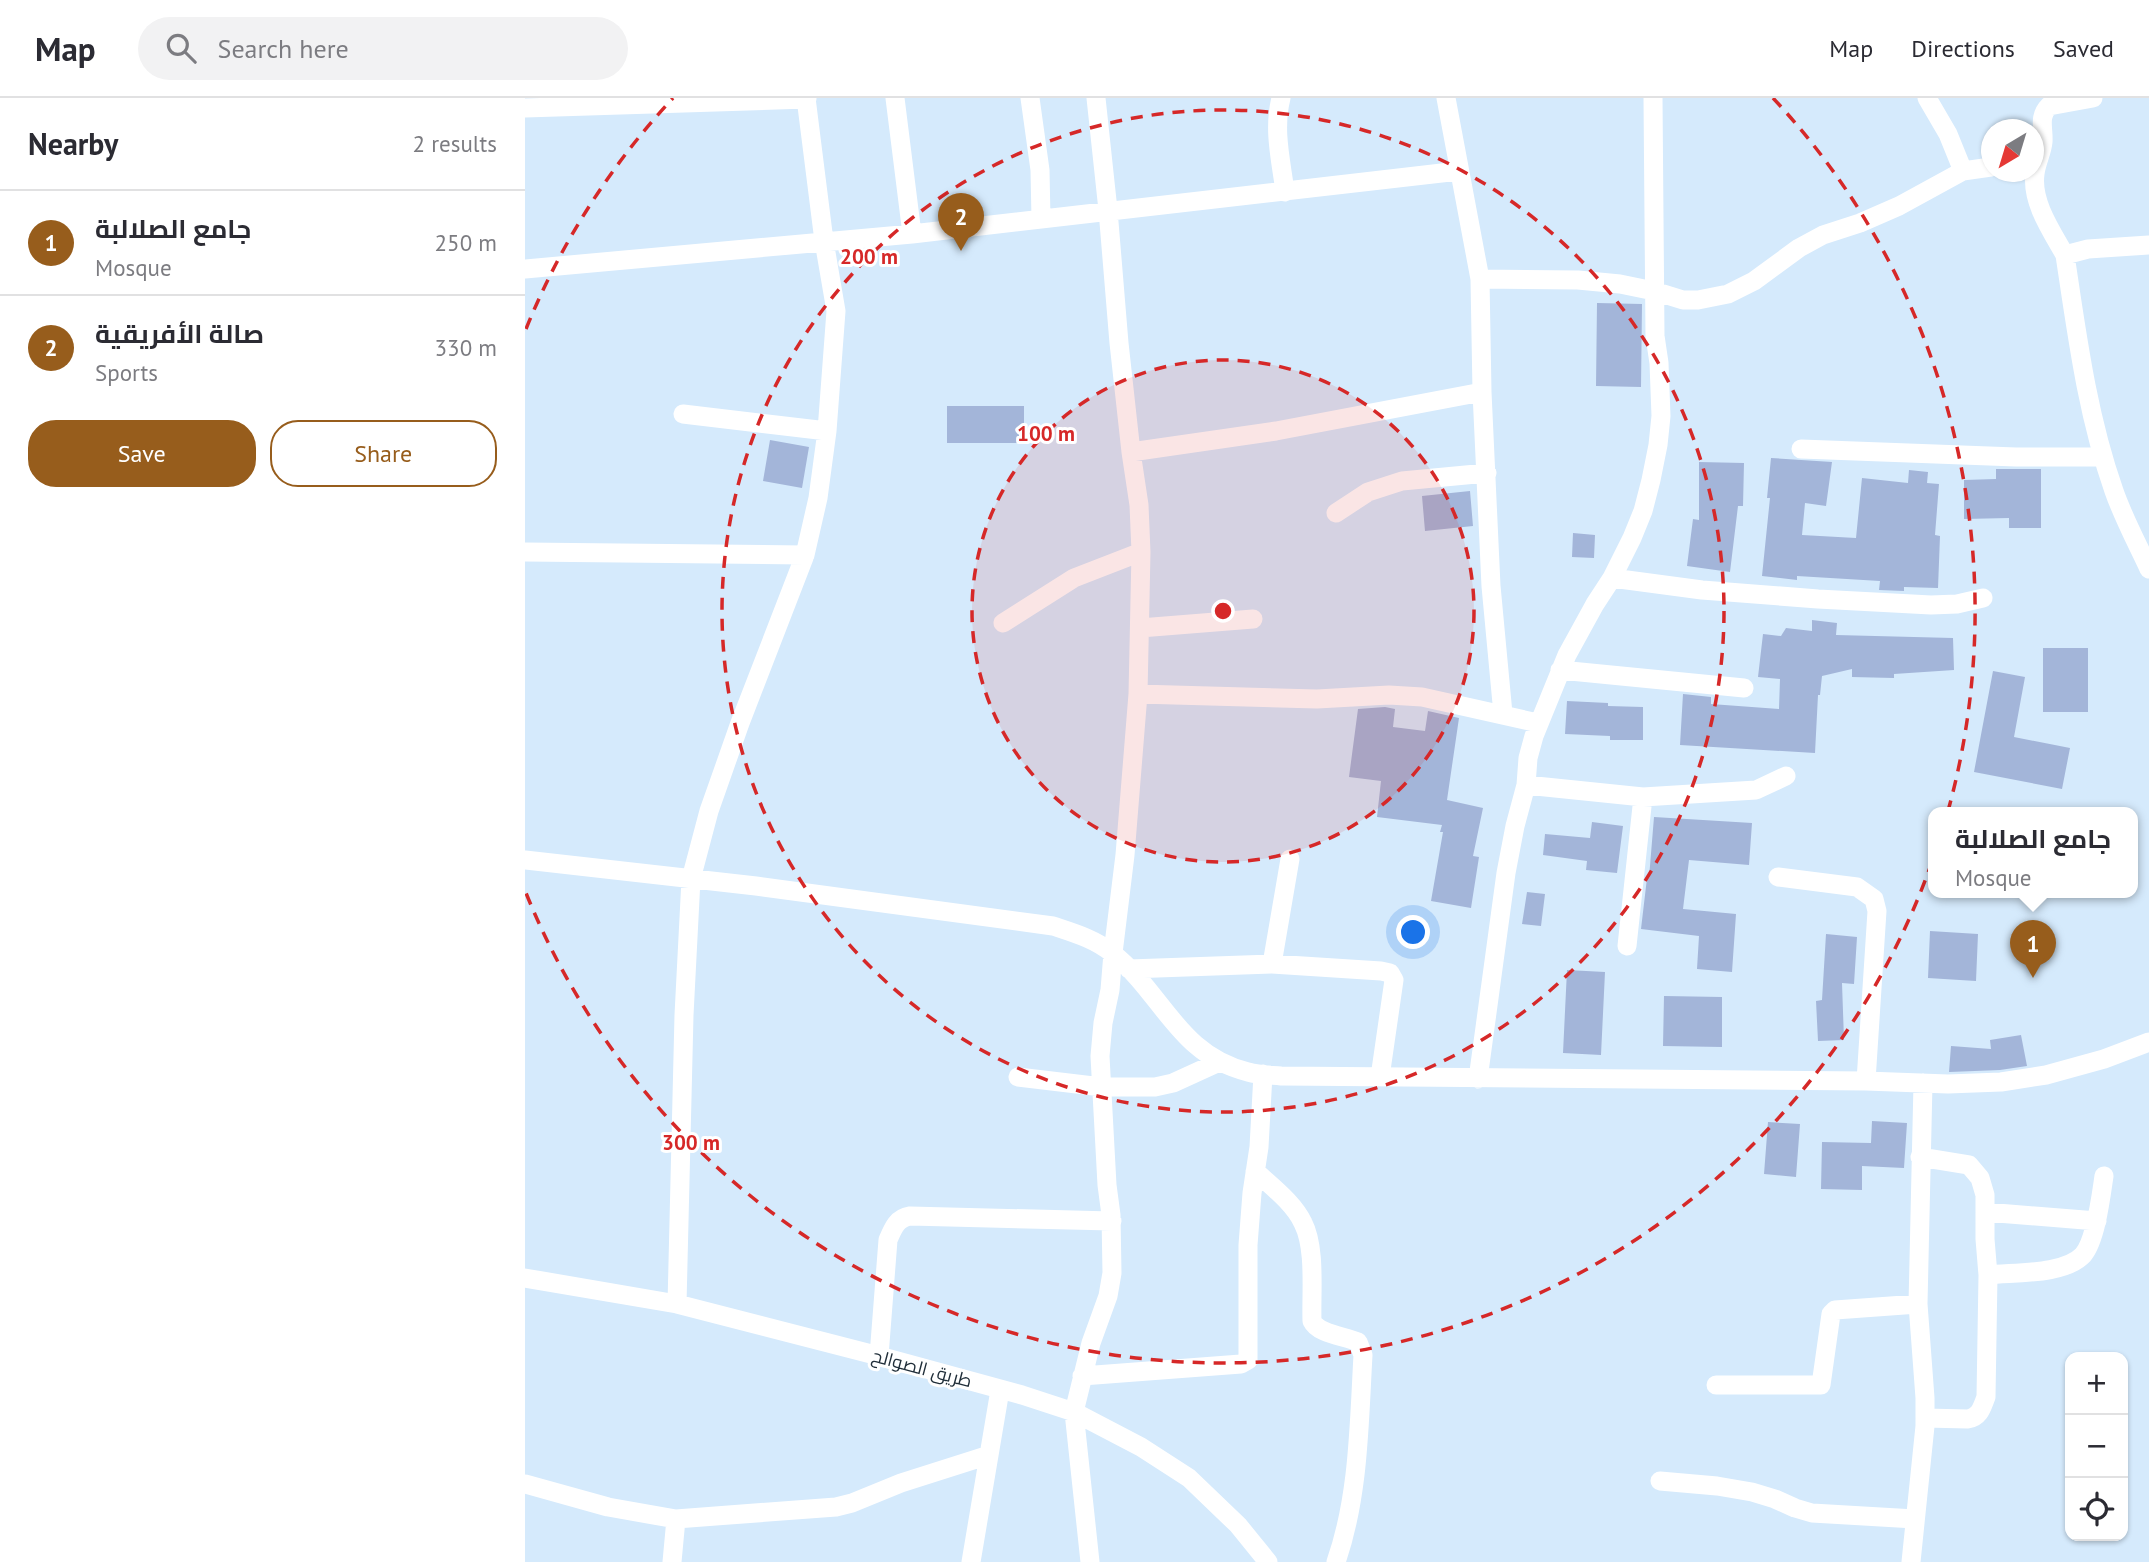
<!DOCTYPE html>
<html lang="en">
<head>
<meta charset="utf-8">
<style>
	body { margin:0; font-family:"PT Sans",Cairo,sans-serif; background:#f2f2f3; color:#2b2b33 }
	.controls { position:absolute; right:21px; bottom:21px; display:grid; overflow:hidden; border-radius:14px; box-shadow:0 2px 5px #0004 }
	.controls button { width:63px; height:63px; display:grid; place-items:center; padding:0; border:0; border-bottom:2px solid #e1e1e2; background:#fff; color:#2b2b33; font:35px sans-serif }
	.compass { position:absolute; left:1456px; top:21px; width:63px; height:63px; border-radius:50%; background:#fff; box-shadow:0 2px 5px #0004; rotate:218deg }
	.you { position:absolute; left:889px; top:835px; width:24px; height:24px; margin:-18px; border:5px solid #fff; border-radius:50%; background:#1a73e8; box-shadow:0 0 0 10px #1a73e833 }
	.badge { display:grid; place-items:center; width:46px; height:46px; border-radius:50%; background:#975d1c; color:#fff; font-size:23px; font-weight:700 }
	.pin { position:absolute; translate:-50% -58px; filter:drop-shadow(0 2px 4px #0008) }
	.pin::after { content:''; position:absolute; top:37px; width:24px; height:21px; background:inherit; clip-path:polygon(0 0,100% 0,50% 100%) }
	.popup { position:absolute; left:1403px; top:709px; width:210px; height:91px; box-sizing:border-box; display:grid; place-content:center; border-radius:14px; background:#fff; filter:drop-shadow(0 2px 5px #0005); font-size:23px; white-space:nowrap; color:#7c7c81 }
	.popup b { font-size:26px; color:#2b2b33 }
	.popup::after { content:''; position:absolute; left:50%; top:100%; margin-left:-14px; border:14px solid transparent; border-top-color:#fff }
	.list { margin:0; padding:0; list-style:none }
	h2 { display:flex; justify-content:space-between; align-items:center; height:91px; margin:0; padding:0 28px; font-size:30px }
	h2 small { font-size:23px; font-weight:400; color:#7c7c81 }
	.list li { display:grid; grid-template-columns:46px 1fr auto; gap:21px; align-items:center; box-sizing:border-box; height:105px; padding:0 28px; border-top:2px solid #e1e1e2 }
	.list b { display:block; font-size:26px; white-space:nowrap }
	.list p { margin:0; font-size:23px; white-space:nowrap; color:#7c7c81 }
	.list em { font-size:23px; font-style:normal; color:#7c7c81 }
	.actions { display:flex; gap:14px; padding:21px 28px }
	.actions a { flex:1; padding:16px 0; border:2px solid #975d1c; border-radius:28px; text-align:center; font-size:24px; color:#975d1c }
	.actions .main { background:#975d1c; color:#fff }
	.icon { flex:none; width:38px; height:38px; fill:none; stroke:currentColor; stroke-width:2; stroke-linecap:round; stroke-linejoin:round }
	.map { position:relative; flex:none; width:1624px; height:1464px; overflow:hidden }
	header { display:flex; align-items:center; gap:42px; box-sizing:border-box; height:98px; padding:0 35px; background:#fff; border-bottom:2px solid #e1e1e2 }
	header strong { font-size:33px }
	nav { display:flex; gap:38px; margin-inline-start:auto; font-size:24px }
	.search { width:490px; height:63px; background:#f2f2f3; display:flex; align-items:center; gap:18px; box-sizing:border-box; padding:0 24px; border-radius:38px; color:#7c7c81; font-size:26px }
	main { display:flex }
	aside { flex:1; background:#fff }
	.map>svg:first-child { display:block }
	.building { fill:#a3b5d9 }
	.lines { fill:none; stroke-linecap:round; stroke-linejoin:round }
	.minor { stroke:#fff; stroke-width:19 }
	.ring { fill:none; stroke:#d62828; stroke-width:3.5; stroke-dasharray:12 9 }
	.labels { text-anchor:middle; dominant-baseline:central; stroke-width:6; stroke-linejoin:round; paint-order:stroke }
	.street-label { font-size:18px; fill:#202e39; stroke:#fff }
	.centre { fill:#d62828; stroke:#fff; stroke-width:3.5 }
	.ring-label { font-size:21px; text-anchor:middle; font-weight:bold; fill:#d62828; stroke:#fff; stroke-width:6; stroke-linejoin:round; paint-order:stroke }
</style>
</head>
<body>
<header>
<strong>Map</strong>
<div class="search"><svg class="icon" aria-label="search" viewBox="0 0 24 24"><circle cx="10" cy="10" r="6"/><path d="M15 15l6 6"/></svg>Search here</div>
<nav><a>Map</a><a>Directions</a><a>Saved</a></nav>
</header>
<main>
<aside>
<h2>Nearby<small>2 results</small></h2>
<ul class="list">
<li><span class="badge">1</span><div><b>جامع الصلالبة</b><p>Mosque</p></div><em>250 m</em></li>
<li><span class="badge">2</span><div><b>صالة الأفريقية</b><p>Sports</p></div><em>330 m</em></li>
</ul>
<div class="actions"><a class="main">Save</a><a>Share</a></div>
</aside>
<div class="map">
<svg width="1624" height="1464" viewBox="0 0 1624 1464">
	<rect width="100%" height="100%" fill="#d5eafc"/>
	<!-- building -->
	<path class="building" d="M1072,205L1117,206L1116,289L1071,288Z
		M422,308H499V345H422Z
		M245,342L284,349L277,390L238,383Z
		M1246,360L1307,364L1301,408L1280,405L1277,437L1331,440L1337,380L1383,385L1384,372L1403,374L1402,385L1414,386L1410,437L1415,438L1413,490L1379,489V493L1354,492L1355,483L1272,478V482L1237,478L1245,400H1242Z
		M1174,364L1219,365L1218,408H1213L1205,474L1162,468L1168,421L1174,422Z
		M1471,371H1516V430H1484V420L1439,421V382L1471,381Z
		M945,393L948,428L900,433L897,398Z
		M1048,435L1070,437L1069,460L1047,459Z
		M1287,522L1312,525L1311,537L1428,540L1429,572L1369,576V580L1327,579V571L1297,578L1295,597H1293L1290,655L1155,647L1158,596L1186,599V606L1254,611L1255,581L1233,579L1238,536L1256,538L1261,530L1287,533Z
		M1518,550H1563V614H1518Z
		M1468,573L1500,579L1489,639L1545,650L1537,691L1449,674Z
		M1042,603L1083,605V608L1118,609V642H1085V638L1040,636Z
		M860,609L870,611L868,629L900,633L903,613L934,620L922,702L958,710L948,758L954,759L946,810L906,803L918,734H915L917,727L852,719L856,683L824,679L833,611Z
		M1129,719L1227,725L1224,767L1164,762L1158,811L1211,816L1207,874L1172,871L1174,838L1116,831L1122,780H1124Z
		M1067,724L1098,728L1092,775L1061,772L1062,763L1018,757L1020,736L1065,740Z
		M1002,794L1020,796L1016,828L997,826Z
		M1405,833L1453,836L1451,883L1403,880Z
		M1301,836L1332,839L1329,886L1317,885L1319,942L1293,943L1291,903L1297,902Z
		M1042,872L1080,874L1076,957L1038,955Z
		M1139,898L1197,899V949L1138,948Z
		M1496,937L1502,968L1475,972L1424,974L1426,948L1466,951L1465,942Z
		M1347,1023L1382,1025L1379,1070L1337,1068V1092L1296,1091L1297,1044L1346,1045Z
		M1243,1024L1275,1026L1271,1079L1239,1076Z"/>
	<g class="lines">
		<!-- minor -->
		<path class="minor" d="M370,0L387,136
			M505,0L515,72L516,121
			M756,0C748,32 756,62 760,94
			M921,0L955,181L1053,182L1095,186L1129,193L1158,202H1173L1203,196L1229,183L1274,150L1298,137L1335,125L1374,108L1438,73
			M1402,0L1423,36L1438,73L1466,69
			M0,10L282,1
			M1624,147L1563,151L1540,157C1552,237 1562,316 1589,393C1598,419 1612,445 1624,471
			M1540,157C1527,134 1506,104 1510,76C1511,65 1517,55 1518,44C1519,30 1513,19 1524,8L1568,0
			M0,171L387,136L934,73
			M955,181L957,294L966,488L978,616
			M158,316L302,333
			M1276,351L1491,359H1578
			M606,354L751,333L957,294
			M811,415L843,394L877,383L962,375
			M0,454L280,457
			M1087,480L1177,492L1293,501L1406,507L1432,506L1458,500
			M478,525L549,480L616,454
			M615,530L728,521
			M1035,572L1219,590
			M613,596L792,601L864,597L897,599L1013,625
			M1001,687L1118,699L1231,692L1261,678
			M0,762L231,788L528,828C549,835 570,841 587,855C638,895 653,957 723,974C734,977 745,977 756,978L1341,983L1423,986L1476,984L1521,977L1579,961L1624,944
			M1253,779L1332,789L1349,801L1352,813L1341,983
			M1102,848L1118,699
			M747,866L765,761
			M604,871L747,866L856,873L865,875L869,882L855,979
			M493,979L577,989H630L648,985L694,964
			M953,981L981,775L990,728L1001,687L1003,660L1009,638L1042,557L1070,506L1087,480L1107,440L1118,413L1126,382L1133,347L1136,318L1134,265L1130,238L1128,0
			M1395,1059L1444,1067L1455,1080L1460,1097V1141L1463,1177L1461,1299C1457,1309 1455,1319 1443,1321L1400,1320
			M730,1073C746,1088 769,1105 778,1125C791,1150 786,1195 787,1223C793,1236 819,1238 833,1244L838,1257C834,1326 834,1398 811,1464
			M1460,1114L1572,1123
			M1463,1177C1490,1174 1539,1177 1558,1157C1571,1142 1576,1098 1579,1078
			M0,1180L152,1206L354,1258L497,1297L549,1314L616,1349L664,1380L713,1427L743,1464
			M152,1206L159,917L166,781L184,713L215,625L280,457L293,400L302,333L311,213L299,143L281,0
			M354,1258L363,1142C368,1130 372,1120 385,1118L587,1123
			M557,1278L716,1266L723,1262V1147L727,1095L734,1049L738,976
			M1191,1287H1296L1306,1216L1310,1212L1393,1206
			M1135,1383L1192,1388L1227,1394L1250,1401L1270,1410L1287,1415L1390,1421
			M0,1386L83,1409L151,1421L311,1409L327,1405L376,1385L464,1357
			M147,1464L151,1421
			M446,1464L475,1292
			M565,1464L549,1314L566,1245L583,1198L587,1175L586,1117L582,1087L575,958L578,925L585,892L588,855L600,757L613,596L616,454L614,407L606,354L594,245L583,112L571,0
			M1386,1464L1400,1328V1300L1393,1206L1398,985"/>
	</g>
	<!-- distance rings -->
	<circle cx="698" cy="513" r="251" fill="#d62828" fill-opacity=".12"/>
	<g class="ring">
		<circle cx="698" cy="513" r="251"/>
		<circle cx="698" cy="513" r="501"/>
		<path d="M1 231A752 752 0 0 1 148 0M1248 0A752 752 0 1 1 1 795"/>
	</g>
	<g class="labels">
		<!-- street labels -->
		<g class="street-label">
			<text transform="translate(397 1270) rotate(15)">طريق الصوالح</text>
		</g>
	</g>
	<circle cx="698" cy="513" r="10" class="centre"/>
	<g class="ring-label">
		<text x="344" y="166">200 m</text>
		<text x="521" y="343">100 m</text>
		<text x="166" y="1052">300 m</text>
	</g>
</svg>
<div class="controls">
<button>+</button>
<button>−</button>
<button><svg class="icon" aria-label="locate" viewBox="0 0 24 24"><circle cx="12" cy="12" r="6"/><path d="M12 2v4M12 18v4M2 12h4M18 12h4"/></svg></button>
</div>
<svg class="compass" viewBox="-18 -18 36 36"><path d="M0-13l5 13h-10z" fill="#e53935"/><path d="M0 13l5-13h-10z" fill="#7c7c81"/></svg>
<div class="you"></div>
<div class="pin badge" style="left:1508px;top:880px">1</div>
<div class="popup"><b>جامع الصلالبة</b>Mosque</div>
<div class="pin badge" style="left:436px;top:153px">2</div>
</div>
</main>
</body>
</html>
